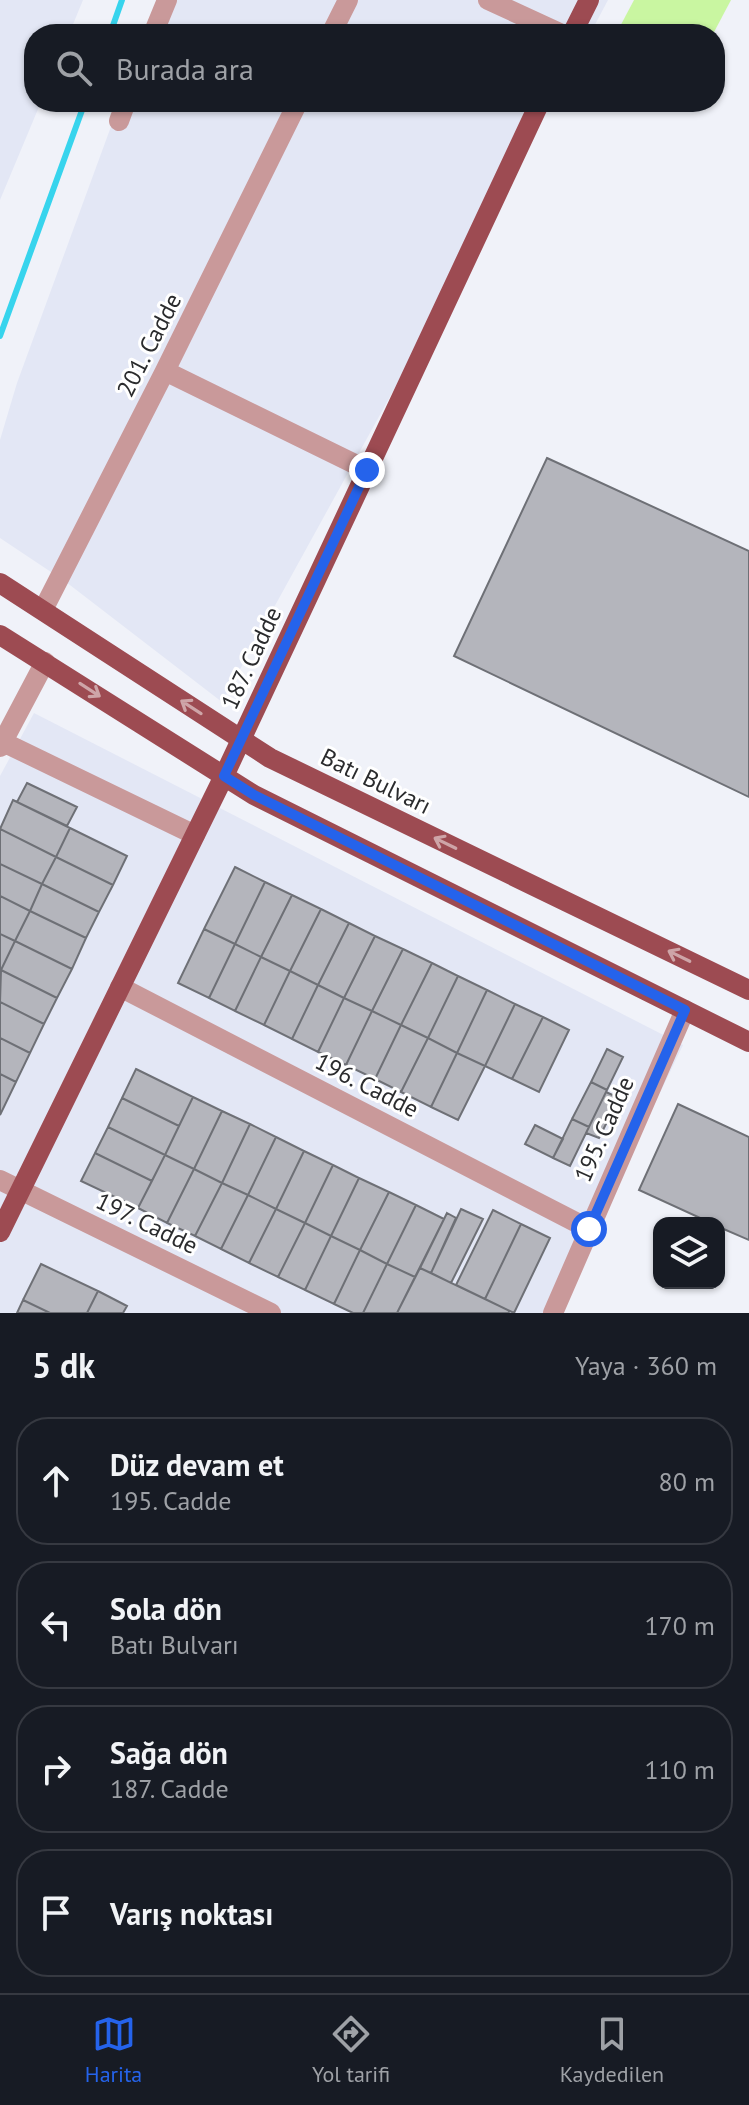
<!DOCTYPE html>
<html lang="tr">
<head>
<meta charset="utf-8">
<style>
	body { margin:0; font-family:"PT Sans",sans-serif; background:#242831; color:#f1f3f6 }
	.controls { position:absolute; right:24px; bottom:24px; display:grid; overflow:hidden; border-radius:16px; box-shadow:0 2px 6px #0004 }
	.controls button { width:72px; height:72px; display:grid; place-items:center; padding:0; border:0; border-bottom:2px solid #363941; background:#171b24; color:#f1f3f6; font:40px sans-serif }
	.stop { position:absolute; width:24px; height:24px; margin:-18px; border:6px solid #2563eb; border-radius:50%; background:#fff }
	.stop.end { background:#2563eb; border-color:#fff; box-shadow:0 2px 8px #0008 }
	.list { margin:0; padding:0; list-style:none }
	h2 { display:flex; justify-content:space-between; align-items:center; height:104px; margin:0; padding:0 32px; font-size:34px }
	h2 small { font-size:26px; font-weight:400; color:#9ea1a6 }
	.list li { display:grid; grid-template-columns:52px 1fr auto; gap:24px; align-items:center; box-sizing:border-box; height:128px; margin:0 16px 16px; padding:0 16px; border:2px solid #363941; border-radius:32px }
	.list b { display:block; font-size:30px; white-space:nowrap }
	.list p { margin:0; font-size:26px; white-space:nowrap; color:#9ea1a6 }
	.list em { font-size:26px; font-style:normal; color:#9ea1a6 }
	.icon { flex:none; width:44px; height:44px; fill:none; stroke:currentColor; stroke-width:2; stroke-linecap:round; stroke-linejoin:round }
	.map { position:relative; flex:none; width:749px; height:1313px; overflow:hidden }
	.search { position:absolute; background:#171b24; box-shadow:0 2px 6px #0004; left:24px; right:24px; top:24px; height:88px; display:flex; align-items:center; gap:20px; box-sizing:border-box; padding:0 28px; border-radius:32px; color:#9ea1a6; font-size:30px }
	.sheet { height:680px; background:#171b24 }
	nav { display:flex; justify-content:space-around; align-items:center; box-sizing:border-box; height:112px; border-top:2px solid #363941; background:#171b24; font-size:22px; color:#9ea1a6 }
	nav a { display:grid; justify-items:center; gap:4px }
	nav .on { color:#2563eb }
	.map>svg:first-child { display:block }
	.built { fill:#e3e7f5 }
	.green { fill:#c9f6a1 }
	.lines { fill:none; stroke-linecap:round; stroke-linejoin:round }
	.stream { stroke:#37d4ed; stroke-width:6 }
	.building { fill:#b4b5bc; stroke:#6e7076; stroke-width:2 }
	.minor { stroke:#c9999a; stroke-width:20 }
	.major { stroke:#9d4b52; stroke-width:20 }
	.oneway { stroke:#cea5a8 }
	.route { stroke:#2563eb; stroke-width:10 }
	.labels { text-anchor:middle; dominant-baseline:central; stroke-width:6; stroke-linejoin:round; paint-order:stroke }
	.street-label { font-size:24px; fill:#2a2b2d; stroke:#fff }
</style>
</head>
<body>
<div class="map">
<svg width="749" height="1313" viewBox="0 0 749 1313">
	<rect width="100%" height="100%" fill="#f0f2f9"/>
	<!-- built -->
	<path class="built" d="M0,0H83L69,34H34V102H41L0,200Z
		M158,0H608L590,34H145Z
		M120,102H552L222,702L66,582L0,538V440L17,383Z
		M34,713L683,1045L554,1313H0V776Z"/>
	<!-- green -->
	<path class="green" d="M634,0H731L713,34H616Z"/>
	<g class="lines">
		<!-- stream -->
		<path class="stream" d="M110,34L122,0
			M0,336L85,102"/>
	</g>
	<!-- building -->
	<path class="building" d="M547,458L749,551V797L454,656Z
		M27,783L77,807L67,826L17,802Z
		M13,800L70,828L56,857L0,829Z
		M70,828L127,856L113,885L56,857Z
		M0,829L56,857L42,884L0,864Z
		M56,857L113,885L99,912L42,884Z
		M0,864L42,884L30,911L0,896Z
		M235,867L265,882L235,944L204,929Z
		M265,882L292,895L261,957L235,944Z
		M42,884L99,912L86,938L30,911Z
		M292,895L321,909L290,971L261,957Z
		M0,896L30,911L15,941L0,934Z
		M321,909L349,923L318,985L290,971Z
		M30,911L86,938L72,969L15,941Z
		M349,923L375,936L344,998L318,985Z
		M204,929L235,944L209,998L178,983Z
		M0,934L15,941L1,970H0Z
		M375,936L403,949L372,1011L344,998Z
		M15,941L72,969L57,998L1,970Z
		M235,944L261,957L235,1011L209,998Z
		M403,949L432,963L401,1025L372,1011Z
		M261,957L290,971L264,1025L235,1011Z
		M432,963L458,976L428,1038L401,1025Z
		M1,970L57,998L44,1024L0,1002Z
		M290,971L318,985L292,1039L264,1025Z
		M458,976L487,990L457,1053L428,1038Z
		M318,985L344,998L318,1052L292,1039Z
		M487,990L515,1004L485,1066L457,1053Z
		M344,998L372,1011L346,1065L318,1052Z
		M0,1002L44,1024L30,1053L0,1038Z
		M515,1004L543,1017L512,1079L485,1066Z
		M372,1011L401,1025L375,1079L346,1065Z
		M543,1017L569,1030L539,1092L512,1079Z
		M401,1025L428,1038L401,1092L375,1079Z
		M0,1038L30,1053L16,1082L0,1074Z
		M428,1038L457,1053L431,1107L401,1092Z
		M607,1049L623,1057L607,1090L591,1082Z
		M457,1053L485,1066L458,1120L431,1107Z
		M136,1069L193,1097L179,1126L122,1098Z
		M0,1074L16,1082L0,1115Z
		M591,1082L607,1090L589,1127L572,1119Z
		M606,1092L619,1098L599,1138L586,1133Z
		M193,1097L222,1111L194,1169L165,1155Z
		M122,1098L179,1126L165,1155L108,1127Z
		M678,1104L749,1137V1240L719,1227V1223H711L639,1190Z
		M222,1111L250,1124L222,1183L194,1169Z
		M572,1119L589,1127L570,1166L553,1158Z
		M250,1124L276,1137L248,1195L222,1183Z
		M535,1125L563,1139L553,1158L525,1144Z
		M108,1127L165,1155L152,1181L95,1153Z
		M276,1137L304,1151L276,1209L248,1195Z
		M304,1151L333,1165L305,1223L276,1209Z
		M95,1153L152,1181L138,1208L81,1181Z
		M165,1155L194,1169L167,1223L138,1208Z
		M333,1165L359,1178L331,1236L305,1223Z
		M194,1169L222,1183L195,1236L167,1223Z
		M359,1178L389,1192L360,1250L331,1236Z
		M222,1183L248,1195L221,1249L195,1236Z
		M389,1192L416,1205L387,1264L360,1250Z
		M248,1195L276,1209L249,1263L221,1249Z
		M416,1205L444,1219L415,1277L387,1264Z
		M276,1209L305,1223L278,1277L249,1263Z
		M461,1209L483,1219L451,1283L431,1273Z
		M493,1210L521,1224L485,1299L456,1285Z
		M447,1213L456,1218L431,1273L420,1268Z
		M305,1223L331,1236L305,1290L278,1277Z
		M521,1224L550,1238L514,1313L485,1299Z
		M331,1236L360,1250L334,1304L305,1290Z
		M360,1250L387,1264L363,1313H353L334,1304Z
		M41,1264L98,1291L87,1313H50L23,1300Z
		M387,1264L415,1277L397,1313H363Z
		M420,1268L510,1311L508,1313H397Z
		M98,1291L127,1306L123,1313H87Z
		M23,1300L50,1313H17Z"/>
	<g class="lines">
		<!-- minor -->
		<path class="minor" d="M488,0L562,34
			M153,34L167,0
			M331,34L348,0
			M119,121L126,102
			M165,371L367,470
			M43,610L165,371L298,102
			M3,742L195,835
			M0,747L45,662
			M120,987L589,1229
			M0,1180L271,1313
			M553,1313L685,1010"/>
		<!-- major -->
		<path class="major" d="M572,34L589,0
			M0,583L270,758L749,990
			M0,635L254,795L749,1042
			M0,1232L224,776L540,102"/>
	</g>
	<!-- one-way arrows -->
	<defs><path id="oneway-shaft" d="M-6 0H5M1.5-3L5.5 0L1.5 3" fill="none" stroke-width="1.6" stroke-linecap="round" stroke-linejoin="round" transform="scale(2)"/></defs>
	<g class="oneway">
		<use href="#oneway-shaft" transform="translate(90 690) rotate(33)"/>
		<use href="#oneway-shaft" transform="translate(191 707) rotate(-147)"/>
		<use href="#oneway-shaft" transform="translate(445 843) rotate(-154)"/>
		<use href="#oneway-shaft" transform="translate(679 956) rotate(-154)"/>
	</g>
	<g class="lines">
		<!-- route -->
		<path class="route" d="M367,470L224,776L254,795L685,1010L589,1229"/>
	</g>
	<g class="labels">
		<!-- street labels -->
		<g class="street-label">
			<text transform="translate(149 345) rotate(-63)">201. Cadde</text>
			<text transform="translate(251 658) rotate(-65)">187. Cadde</text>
			<text transform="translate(376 781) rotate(26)">Batı Bulvarı</text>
			<text transform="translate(367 1085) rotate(27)">196. Cadde</text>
			<text transform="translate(604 1129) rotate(-66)">195. Cadde</text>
			<text transform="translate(147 1223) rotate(26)">197. Cadde</text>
		</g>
	</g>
</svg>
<div class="controls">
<button><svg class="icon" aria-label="layers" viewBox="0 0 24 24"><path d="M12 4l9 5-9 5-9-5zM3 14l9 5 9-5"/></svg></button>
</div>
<div class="stop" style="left:589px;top:1229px"></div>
<div class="stop end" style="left:367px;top:470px"></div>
<div class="search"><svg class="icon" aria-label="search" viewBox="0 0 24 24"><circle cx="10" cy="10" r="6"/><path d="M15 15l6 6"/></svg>Burada ara</div>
</div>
<section class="sheet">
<h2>5 dk<small>Yaya · 360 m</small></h2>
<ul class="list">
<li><svg class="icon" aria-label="ahead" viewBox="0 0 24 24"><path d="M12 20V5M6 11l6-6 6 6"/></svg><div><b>Düz devam et</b><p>195. Cadde</p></div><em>80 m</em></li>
<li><svg class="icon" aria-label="left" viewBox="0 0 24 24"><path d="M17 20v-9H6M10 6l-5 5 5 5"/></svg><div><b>Sola dön</b><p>Batı Bulvarı</p></div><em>170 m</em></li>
<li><svg class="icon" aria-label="right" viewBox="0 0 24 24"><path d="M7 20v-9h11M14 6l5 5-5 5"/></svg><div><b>Sağa dön</b><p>187. Cadde</p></div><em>110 m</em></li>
<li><svg class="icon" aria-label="arrive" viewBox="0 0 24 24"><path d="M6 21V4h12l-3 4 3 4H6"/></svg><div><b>Varış noktası</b></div></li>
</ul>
</section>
<nav>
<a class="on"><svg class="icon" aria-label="map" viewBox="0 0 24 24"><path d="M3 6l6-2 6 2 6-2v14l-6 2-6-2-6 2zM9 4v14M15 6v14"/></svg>Harita</a>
<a><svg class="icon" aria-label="directions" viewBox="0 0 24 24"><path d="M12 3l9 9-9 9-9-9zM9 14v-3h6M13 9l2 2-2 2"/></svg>Yol tarifi</a>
<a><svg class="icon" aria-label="saved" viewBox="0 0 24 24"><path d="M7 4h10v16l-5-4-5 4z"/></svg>Kaydedilen</a>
</nav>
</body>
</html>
